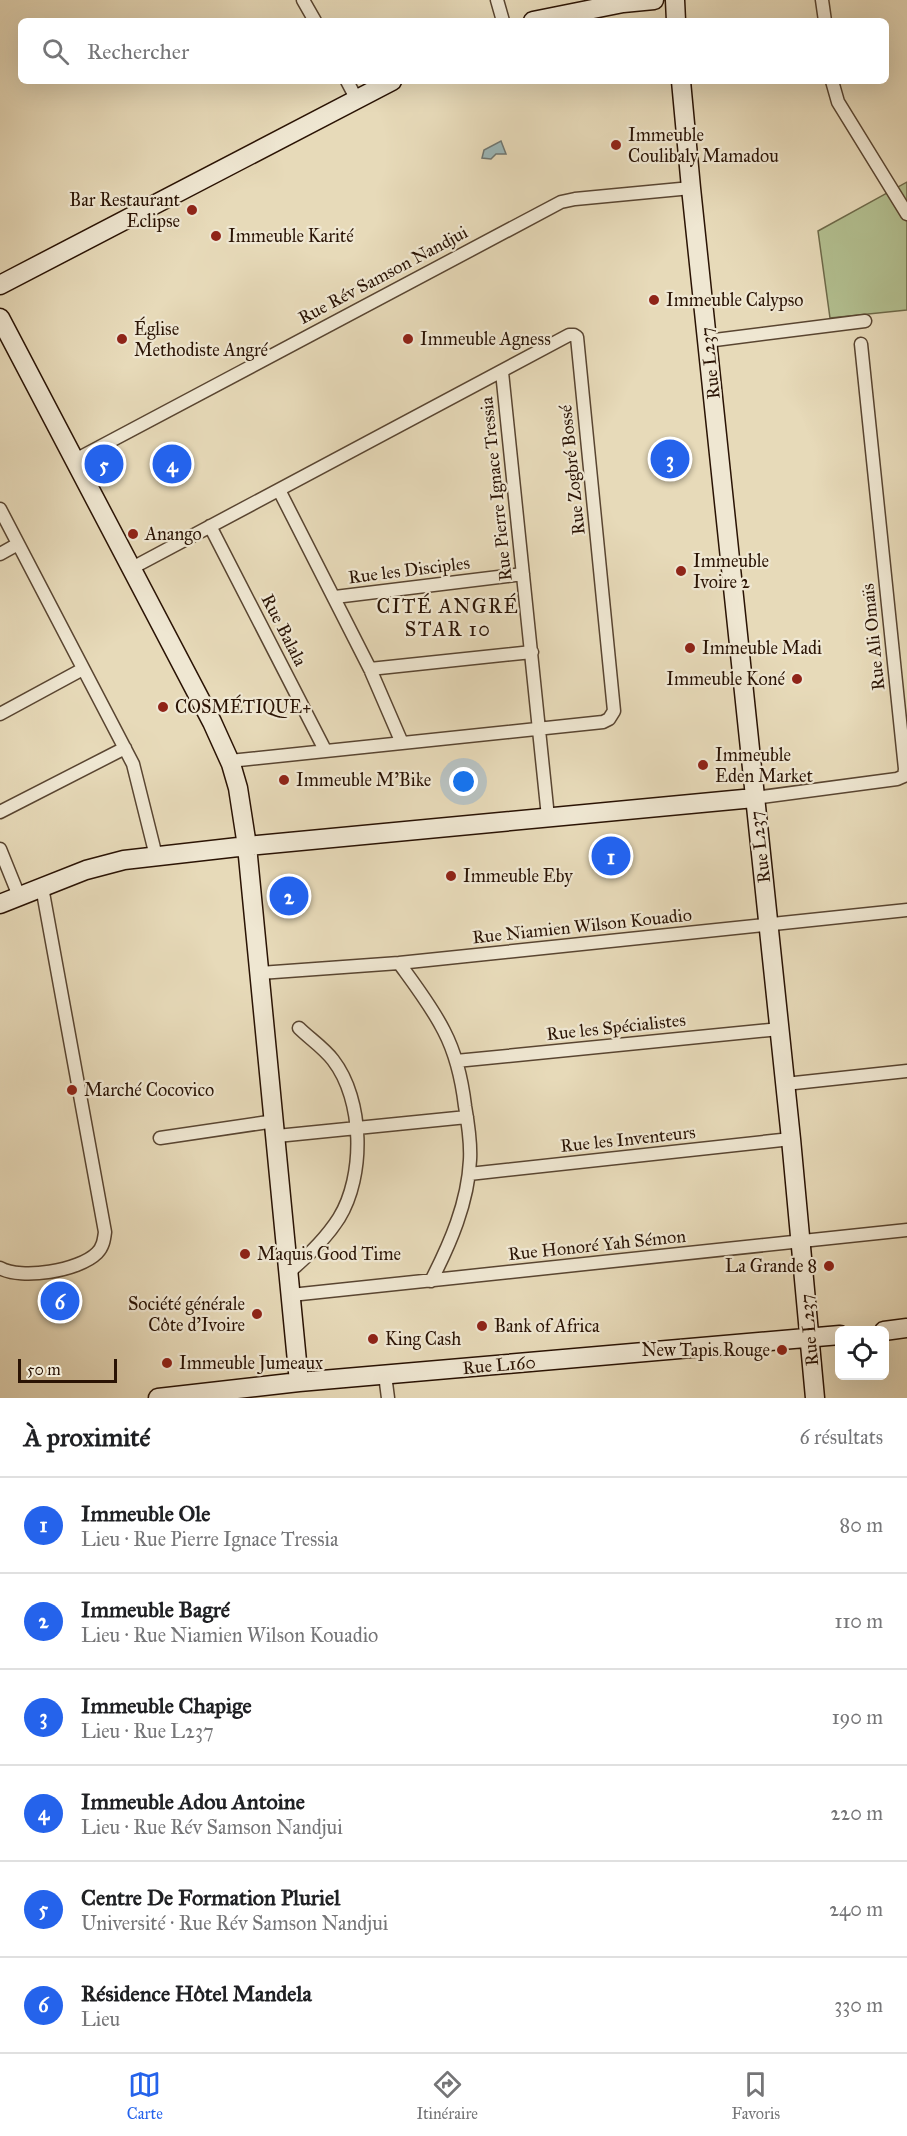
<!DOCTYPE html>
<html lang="fr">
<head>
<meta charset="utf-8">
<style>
	body { margin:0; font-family:"IM FELL Great Primer",serif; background:#f6f6f6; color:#202124 }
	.controls { position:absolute; right:18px; bottom:18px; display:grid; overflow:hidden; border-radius:9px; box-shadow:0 6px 24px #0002 }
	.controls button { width:54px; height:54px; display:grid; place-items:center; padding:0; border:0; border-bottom:2px solid #e0e0e0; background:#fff; color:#202124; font:30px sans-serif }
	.scale { position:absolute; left:18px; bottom:15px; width:99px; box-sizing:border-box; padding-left:6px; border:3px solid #2a1304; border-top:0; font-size:16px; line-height:21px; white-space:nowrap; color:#2a1304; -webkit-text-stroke:4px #efe7d2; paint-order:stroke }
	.you { position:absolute; left:464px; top:782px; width:21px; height:21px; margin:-15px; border:4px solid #fff; border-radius:50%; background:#1a73e8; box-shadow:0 0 0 9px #1a73e833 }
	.badge { display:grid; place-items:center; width:39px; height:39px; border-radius:50%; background:#2563eb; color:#fff; font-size:20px; font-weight:700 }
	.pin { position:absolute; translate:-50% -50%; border:3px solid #fff; box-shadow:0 2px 6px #0006 }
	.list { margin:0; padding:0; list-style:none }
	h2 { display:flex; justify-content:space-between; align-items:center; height:78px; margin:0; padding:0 24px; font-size:26px }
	h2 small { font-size:20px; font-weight:400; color:#757577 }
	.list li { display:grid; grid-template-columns:39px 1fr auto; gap:18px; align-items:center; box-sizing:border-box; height:96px; padding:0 24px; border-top:2px solid #e0e0e0 }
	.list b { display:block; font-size:22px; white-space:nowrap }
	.list p { margin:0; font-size:20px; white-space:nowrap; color:#757577 }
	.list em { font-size:20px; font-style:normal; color:#757577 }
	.icon { flex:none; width:33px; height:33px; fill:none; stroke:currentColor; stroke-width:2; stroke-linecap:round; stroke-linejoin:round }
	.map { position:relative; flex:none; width:907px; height:1398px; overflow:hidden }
	.search { position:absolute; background:#fff; box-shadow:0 6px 24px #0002; left:18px; right:18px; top:18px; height:66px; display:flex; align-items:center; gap:15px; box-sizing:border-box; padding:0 21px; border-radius:9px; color:#757577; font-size:22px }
	.sheet { height:654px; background:#fff }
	nav { display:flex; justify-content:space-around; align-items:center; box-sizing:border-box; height:84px; border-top:2px solid #e0e0e0; background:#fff; font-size:16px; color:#757577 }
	nav a { display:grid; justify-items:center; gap:3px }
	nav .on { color:#2563eb }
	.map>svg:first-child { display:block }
	.green { fill:#b3c091; stroke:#6e6a4a; stroke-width:1.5 }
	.water { fill:#9bb8ba; stroke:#6e7671; stroke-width:1.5 }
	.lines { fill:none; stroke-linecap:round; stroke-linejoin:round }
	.street-casing { stroke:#594531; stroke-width:15 }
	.secondary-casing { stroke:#2a1304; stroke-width:21 }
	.street { stroke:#efe7d2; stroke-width:12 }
	.secondary { stroke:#efe7d2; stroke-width:18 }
	.poi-dot { fill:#8f2418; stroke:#efe7d2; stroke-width:2 }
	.labels { text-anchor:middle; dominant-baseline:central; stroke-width:4.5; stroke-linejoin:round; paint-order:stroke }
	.poi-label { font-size:18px; fill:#2a1304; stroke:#efe7d2; text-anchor:start }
	.street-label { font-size:18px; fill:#2a1304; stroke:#efe7d2 }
	.neighbourhood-label { font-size:20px; letter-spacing:1.5px; fill:#2a1304; stroke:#efe7d2 }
</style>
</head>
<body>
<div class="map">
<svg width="907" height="1398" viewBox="0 0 907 1398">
	<rect width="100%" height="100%" fill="#e7dab9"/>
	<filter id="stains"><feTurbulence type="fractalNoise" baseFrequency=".00333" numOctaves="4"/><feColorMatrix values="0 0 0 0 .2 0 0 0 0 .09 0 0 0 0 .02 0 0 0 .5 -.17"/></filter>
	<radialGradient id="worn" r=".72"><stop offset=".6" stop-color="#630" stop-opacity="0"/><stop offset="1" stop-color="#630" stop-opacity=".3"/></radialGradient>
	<!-- green -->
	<path class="green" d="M907,182V310L830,318L818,231Z"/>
	<!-- water -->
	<path class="water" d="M501,141L506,154H496L491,159L482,158L484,150Z"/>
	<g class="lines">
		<defs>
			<path id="street" d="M303,0L315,21
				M497,0L503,21
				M822,0L825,21
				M347,81L357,100
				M832,81L838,102L907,214
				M707,341L865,321
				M502,372L548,817
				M75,460L561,202L575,199L691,188
				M279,490L370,669L402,743
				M0,509L133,764L156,856
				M210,526L325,750
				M0,554L18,544
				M132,568L569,335H574L577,337L614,711L609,719L603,722L230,761
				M335,597L523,574
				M370,669L532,652
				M0,714L83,669
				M754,798L897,779L904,776L905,769L861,344
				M0,812L125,748
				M0,849L19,896
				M399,963C415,985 432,1007 444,1031C456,1054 462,1081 465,1106C468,1123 471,1143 470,1160C468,1203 450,1244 431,1281
				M260,973L399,963L907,910
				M456,1061L780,1029
				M785,1084L907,1071
				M277,1136L467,1117
				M160,1138L275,1121
				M469,1174L791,1139
				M0,1268C21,1280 79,1271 97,1253C103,1247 104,1240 105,1232L42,887
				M289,1272C308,1256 325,1240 339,1218C365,1176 364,1100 333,1060C324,1048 309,1038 299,1028
				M291,1295L907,1230
				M385,1375L388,1398"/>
			<path id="secondary" d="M675,0L676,21
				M533,21L623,3L654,0
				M681,81L691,188L791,1139L815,1398
				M0,285L392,81
				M0,318L212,722L231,764L238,788L247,846L299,1382
				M0,904L86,870L124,860L247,846L754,798
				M884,1331L907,1328
				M158,1398L299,1382L840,1335"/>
		</defs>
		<!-- street casing -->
		<use href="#street" class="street-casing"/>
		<!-- secondary casing -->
		<use href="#secondary" class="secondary-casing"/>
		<!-- street -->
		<use href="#street" class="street"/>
		<!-- secondary -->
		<use href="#secondary" class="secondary"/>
	</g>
	<!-- markers -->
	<g class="poi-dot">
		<circle cx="616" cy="145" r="6"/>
		<circle cx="192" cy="210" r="6"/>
		<circle cx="216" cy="236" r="6"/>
		<circle cx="654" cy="300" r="6"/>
		<circle cx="122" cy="339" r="6"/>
		<circle cx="408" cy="339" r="6"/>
		<circle cx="133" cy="534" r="6"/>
		<circle cx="681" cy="571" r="6"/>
		<circle cx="690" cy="648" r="6"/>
		<circle cx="797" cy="679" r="6"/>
		<circle cx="163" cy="707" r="6"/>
		<circle cx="703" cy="765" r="6"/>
		<circle cx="284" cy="780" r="6"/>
		<circle cx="451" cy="876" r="6"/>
		<circle cx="72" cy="1090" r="6"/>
		<circle cx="245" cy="1254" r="6"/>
		<circle cx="829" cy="1266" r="6"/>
		<circle cx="257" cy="1314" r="6"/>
		<circle cx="482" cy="1326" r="6"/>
		<circle cx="373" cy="1339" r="6"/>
		<circle cx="782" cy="1350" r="6"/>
		<circle cx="167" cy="1363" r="6"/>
	</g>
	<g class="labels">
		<!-- poi labels -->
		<g class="poi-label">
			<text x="628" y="135">Immeuble<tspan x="628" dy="21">Coulibaly Mamadou</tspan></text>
			<text x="180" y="200" text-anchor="end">Bar Restaurant<tspan x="180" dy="21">Eclipse</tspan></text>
			<text x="228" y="236">Immeuble Karité</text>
			<text x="666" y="300">Immeuble Calypso</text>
			<text x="134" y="329">Église<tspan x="134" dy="21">Methodiste Angré</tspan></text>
			<text x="420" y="339">Immeuble Agness</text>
			<text x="145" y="534">Anango</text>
			<text x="693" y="561">Immeuble<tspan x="693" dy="21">Ivoire 2</tspan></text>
			<text x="702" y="648">Immeuble Madi</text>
			<text x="785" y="679" text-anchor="end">Immeuble Koné</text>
			<text x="175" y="707">COSMÉTIQUE+</text>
			<text x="715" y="755">Immeuble<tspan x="715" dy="21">Eden Market</tspan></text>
			<text x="296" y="780">Immeuble M’Bike</text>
			<text x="463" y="876">Immeuble Eby</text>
			<text x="84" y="1090">Marché Cocovico</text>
			<text x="257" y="1254">Maquis Good Time</text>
			<text x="817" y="1266" text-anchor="end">La Grande 8</text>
			<text x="245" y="1304" text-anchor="end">Société générale<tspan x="245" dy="21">Côte d’Ivoire</tspan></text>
			<text x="494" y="1326">Bank of Africa</text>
			<text x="385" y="1339">King Cash</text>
			<text x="770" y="1350" text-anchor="end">New Tapis Rouge</text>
			<text x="179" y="1363">Immeuble Jumeaux</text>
		</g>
		<!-- street labels -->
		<g class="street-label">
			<text transform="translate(383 275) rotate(-28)">Rue Rév Samson Nandjui</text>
			<text transform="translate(710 363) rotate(-96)">Rue L237</text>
			<text transform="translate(572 470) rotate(-96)">Rue Zogbré Bossé</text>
			<text transform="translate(496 489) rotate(-96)">Rue Pierre Ignace Tressia</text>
			<text transform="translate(409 570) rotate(-7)">Rue les Disciples</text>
			<text transform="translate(284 630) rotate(63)">Rue Balala</text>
			<text transform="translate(873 637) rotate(-96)">Rue Ali Omaïs</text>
			<text transform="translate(760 847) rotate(-97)">Rue L237</text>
			<text transform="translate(582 926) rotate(-6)">Rue Niamien Wilson Kouadio</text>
			<text transform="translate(616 1027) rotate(-6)">Rue les Spécialistes</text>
			<text transform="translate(628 1139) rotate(-6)">Rue les Inventeurs</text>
			<text transform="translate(597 1245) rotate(-6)">Rue Honoré Yah Sémon</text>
			<text transform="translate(809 1330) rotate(-95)">Rue L237</text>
			<text transform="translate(499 1365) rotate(-5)">Rue L160</text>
		</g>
		<!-- neighbourhood labels -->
		<g class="neighbourhood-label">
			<text x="448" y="606">CITÉ ANGRÉ<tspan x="448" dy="23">STAR 10</tspan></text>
		</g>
	</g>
	<rect width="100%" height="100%" filter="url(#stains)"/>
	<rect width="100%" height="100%" fill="url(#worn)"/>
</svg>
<div class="controls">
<button><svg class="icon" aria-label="locate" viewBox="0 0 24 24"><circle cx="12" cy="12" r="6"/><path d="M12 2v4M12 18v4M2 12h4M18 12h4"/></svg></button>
</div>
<div class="scale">50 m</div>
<div class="you"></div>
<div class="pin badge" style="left:611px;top:856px">1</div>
<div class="pin badge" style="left:289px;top:896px">2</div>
<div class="pin badge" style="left:670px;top:459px">3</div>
<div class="pin badge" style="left:172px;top:464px">4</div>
<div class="pin badge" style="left:104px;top:464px">5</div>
<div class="pin badge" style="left:60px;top:1301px">6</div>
<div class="search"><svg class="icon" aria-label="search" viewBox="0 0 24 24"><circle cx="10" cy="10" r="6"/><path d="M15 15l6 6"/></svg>Rechercher</div>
</div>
<section class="sheet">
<h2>À proximité<small>6 résultats</small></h2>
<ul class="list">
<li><span class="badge">1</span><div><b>Immeuble Ole</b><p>Lieu · Rue Pierre Ignace Tressia</p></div><em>80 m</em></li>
<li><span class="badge">2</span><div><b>Immeuble Bagré</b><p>Lieu · Rue Niamien Wilson Kouadio</p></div><em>110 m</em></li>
<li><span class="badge">3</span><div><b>Immeuble Chapige</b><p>Lieu · Rue L237</p></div><em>190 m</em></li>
<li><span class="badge">4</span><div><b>Immeuble Adou Antoine</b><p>Lieu · Rue Rév Samson Nandjui</p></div><em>220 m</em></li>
<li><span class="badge">5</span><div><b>Centre De Formation Pluriel</b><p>Université · Rue Rév Samson Nandjui</p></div><em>240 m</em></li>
<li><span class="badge">6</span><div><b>Résidence Hôtel Mandela</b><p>Lieu</p></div><em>330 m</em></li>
</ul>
</section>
<nav>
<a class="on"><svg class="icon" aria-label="map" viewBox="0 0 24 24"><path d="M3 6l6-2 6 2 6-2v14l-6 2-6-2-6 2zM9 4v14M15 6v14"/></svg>Carte</a>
<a><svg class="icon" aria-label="directions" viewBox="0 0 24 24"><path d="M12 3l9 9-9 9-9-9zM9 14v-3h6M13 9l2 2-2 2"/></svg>Itinéraire</a>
<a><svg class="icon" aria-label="saved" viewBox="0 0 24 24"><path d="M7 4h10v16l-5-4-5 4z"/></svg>Favoris</a>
</nav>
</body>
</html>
